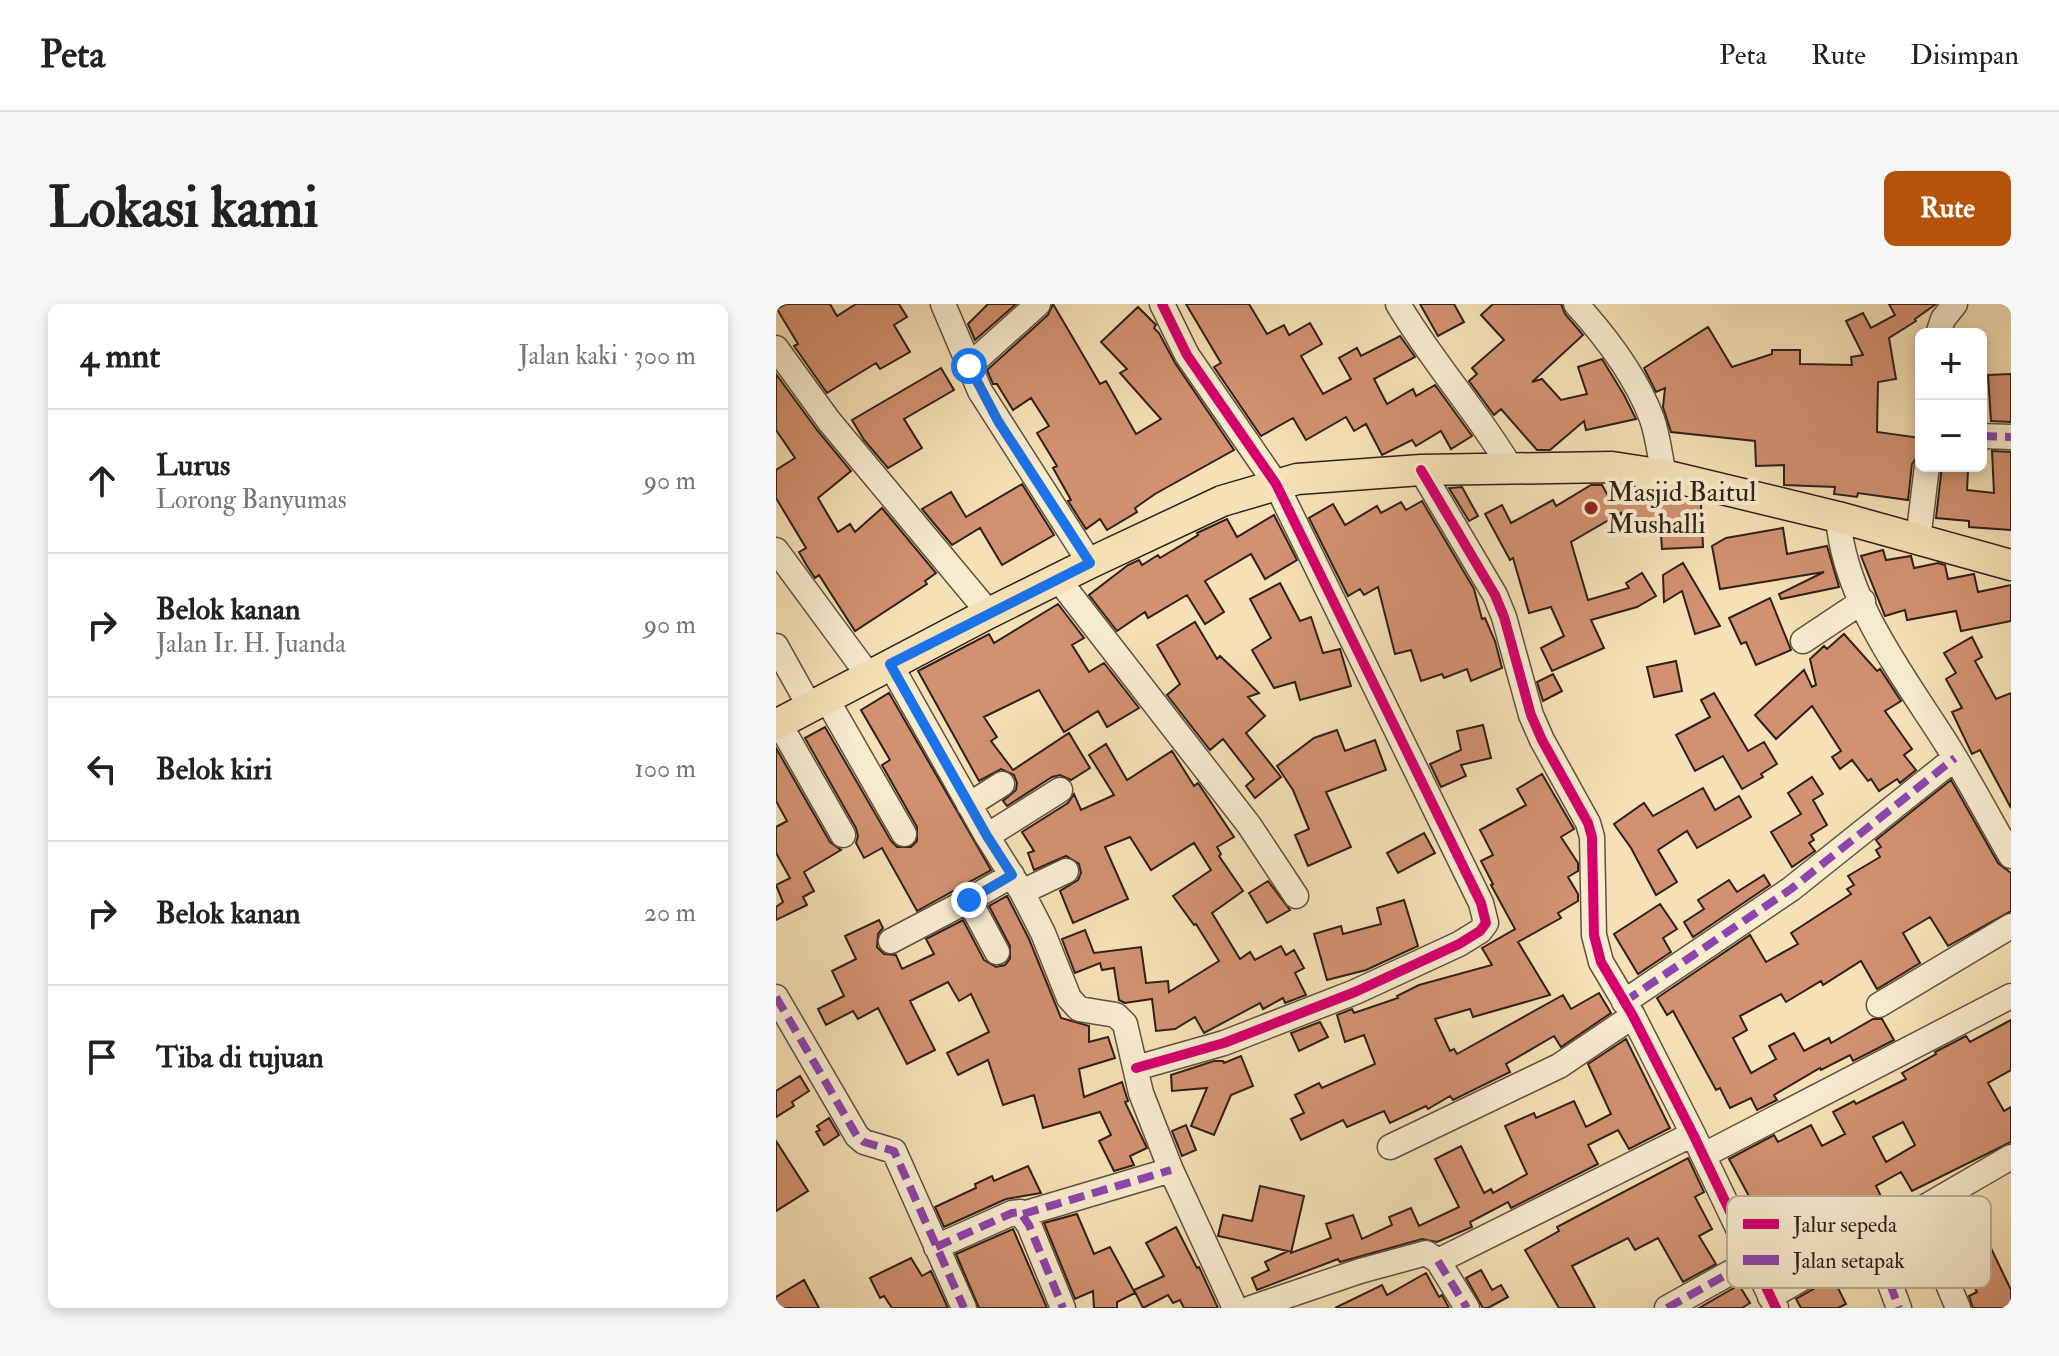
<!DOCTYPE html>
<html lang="id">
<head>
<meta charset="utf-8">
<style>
	body { margin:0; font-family:"IM FELL Double Pica",serif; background:#f6f6f6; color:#222 }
	.controls { position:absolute; right:24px; top:24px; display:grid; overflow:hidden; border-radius:12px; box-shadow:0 4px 12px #0003 }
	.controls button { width:72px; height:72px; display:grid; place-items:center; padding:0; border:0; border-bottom:2px solid #e0e0e0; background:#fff; color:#222; font:40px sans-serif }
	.stop { position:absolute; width:24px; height:24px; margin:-18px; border:6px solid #1a73e8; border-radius:50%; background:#fff }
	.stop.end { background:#1a73e8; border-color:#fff; box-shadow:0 2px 8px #0008 }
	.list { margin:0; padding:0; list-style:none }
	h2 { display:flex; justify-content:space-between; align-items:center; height:104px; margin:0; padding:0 32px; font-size:34px }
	h2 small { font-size:26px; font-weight:400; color:#767676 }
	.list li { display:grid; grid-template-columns:52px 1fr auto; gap:24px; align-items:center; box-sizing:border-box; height:144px; padding:0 32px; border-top:2px solid #e0e0e0 }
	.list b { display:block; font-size:30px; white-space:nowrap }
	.list p { margin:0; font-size:26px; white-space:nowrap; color:#767676 }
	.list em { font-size:26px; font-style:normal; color:#767676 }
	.icon { flex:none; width:44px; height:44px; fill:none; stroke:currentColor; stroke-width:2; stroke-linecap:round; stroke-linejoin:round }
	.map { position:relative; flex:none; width:1235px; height:1004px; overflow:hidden; border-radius:12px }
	header { display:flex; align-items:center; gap:48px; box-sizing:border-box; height:112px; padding:0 40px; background:#fff; border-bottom:2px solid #e0e0e0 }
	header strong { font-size:38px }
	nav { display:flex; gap:44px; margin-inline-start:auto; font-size:28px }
	.intro { display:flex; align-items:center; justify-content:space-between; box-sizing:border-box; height:192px; padding:0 48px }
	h1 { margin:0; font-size:56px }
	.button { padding:20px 36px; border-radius:12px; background:#b45309; color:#fff; font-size:28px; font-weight:700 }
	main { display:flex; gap:48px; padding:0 48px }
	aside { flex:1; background:#fff; border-radius:12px; box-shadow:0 4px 12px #0003 }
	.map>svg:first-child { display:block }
	.building { fill:#d29170; stroke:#301f19; stroke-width:2; fill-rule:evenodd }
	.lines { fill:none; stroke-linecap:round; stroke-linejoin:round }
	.minor-casing { stroke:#615040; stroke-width:27 }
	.major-casing { stroke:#301f19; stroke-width:33 }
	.minor { stroke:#f8eccf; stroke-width:24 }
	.major { stroke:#f5e1b5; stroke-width:30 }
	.quiet { stroke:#8e44ad; stroke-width:8; stroke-dasharray:16 8; stroke-linecap:butt }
	.cycleway-casing { stroke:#f8eccf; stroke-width:15 }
	.cycleway { stroke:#d6006c; stroke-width:10 }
	.route { stroke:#1a73e8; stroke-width:10 }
	.poi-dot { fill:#8f2418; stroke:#f8eccf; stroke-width:3 }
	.labels { text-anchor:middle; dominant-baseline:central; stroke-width:8; stroke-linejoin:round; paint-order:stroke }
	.poi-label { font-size:28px; fill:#301f19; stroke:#f8eccf; text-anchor:start }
	.key { fill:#f8eccf; stroke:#bcae98; stroke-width:2 }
	.key-label { font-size:22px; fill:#301f19 }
</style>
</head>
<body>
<header>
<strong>Peta</strong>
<nav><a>Peta</a><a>Rute</a><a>Disimpan</a></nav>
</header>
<div class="intro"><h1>Lokasi kami</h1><a class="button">Rute</a></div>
<main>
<aside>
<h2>4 mnt<small>Jalan kaki · 300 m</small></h2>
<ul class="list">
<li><svg class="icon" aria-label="ahead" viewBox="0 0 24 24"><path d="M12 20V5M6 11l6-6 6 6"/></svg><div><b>Lurus</b><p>Lorong Banyumas</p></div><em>90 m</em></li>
<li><svg class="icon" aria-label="right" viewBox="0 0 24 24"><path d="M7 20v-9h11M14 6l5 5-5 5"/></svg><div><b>Belok kanan</b><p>Jalan Ir. H. Juanda</p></div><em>90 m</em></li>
<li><svg class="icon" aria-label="left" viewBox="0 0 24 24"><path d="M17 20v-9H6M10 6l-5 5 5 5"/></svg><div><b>Belok kiri</b></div><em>100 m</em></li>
<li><svg class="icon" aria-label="right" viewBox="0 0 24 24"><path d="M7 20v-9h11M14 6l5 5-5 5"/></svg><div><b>Belok kanan</b></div><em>20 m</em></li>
<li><svg class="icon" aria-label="arrive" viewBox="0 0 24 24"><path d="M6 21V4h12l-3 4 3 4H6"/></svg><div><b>Tiba di tujuan</b></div></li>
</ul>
</aside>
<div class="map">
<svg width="1235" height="1004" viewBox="0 0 1235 1004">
	<rect width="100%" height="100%" fill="#f5e1b5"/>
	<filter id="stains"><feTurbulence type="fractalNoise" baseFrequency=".0025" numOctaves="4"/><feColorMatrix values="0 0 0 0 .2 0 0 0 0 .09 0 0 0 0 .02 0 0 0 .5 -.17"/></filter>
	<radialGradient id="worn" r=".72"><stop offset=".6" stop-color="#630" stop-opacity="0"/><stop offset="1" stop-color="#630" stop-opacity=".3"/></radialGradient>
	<!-- building -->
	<path class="building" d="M10,0H54L61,12L80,0H123L131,13L118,21L134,48L104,65L100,59L51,89L18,42L22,40L1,5Z
		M212,0H240L199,36L192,20Z
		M277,0L324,80L330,77L360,130L385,115L344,69L351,65L325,38L362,3L380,21L378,24L383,29L399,59L458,146L379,190L359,204L361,208L331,226L324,215L310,225L292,197L295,196L277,164L281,162L261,129L273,122L255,94L237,106L221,80H217L211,66L272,11Z
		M410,0H473L491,30L508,21L513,31L534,19L546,40L525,52L547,90L575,75L563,54L581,44L585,52L624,32L639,53L598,75L611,100L637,85L640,92L659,81L696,132L675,145L665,127L640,142L636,136L606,151L590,120L578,127L570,113L530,136L517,114L485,132L438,63L445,59Z
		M644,0H678L688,18L662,32Z
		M717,0H785L789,10L807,31L756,78L766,75L785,96L811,90L802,63L826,55L848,91L860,115L810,126L808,117L774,146H761L725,105L718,111L693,77L701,70L696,64L728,36L705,11Z
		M1113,0H1160L1139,15L1140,17L1113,34L1120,75L1102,78L1101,128L1145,134L1143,150L1136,160L1132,196L1082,189L1081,193L1058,190L1059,183L1008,181V161L980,162L979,137L895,128L887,103L889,84L880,88L868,64L932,23L956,63L996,50V46H1024V60L1076,61L1075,53L1087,51L1070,17L1087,9L1095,24L1119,11Z
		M165,64L178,86L128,115L146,144L112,164L88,136L76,116Z
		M0,70L41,126L75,167L42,194L62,228L74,220L79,228L106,204L160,269L149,277L151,280L79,327L43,271L39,274L31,262L23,248L30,244L0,194V166L19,154L0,126Z
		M1235,70V118L1215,117L1212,71Z
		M1216,147L1235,148V226L1193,223V217L1160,214L1166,162L1192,166L1191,186L1218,189Z
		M246,180L278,231L226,261L204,224L176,241L146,205L175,188L190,213Z
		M815,181H826L831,190L878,189L880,198L916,196L925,199L927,243L886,245L885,231H845V209L795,238L812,296L853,284L850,279L866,269L880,292L861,303L815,316L828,344L776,367L765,344L788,332L775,303L753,309L737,254L734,256L709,210L726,201L735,219L777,196L780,202Z
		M686,183L702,212L693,217L673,184Z
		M646,197L698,285L706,315L709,314L719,337L726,364L695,377L691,365L668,374L666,370L645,377L635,346L619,350L602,283L588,291L584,285L572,292L533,214L557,200L569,221L601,202L605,209L625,198L630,206Z
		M498,211L521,256L489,275L475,250L429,277L448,308L429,320L411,291L372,314L369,308L341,327L313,291L352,261L363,256L366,261L382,251L384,254L422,231L421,229L451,215L461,233Z
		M1007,224L1011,250L1051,242L1063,283L1005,295L1003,290L1048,268L944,285L936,242L950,234Z
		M1107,246L1110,256L1135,252L1138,264L1162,259L1169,261L1172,275L1198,270L1202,288L1235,281V317L1185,327L1180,307L1131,316L1129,306L1109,312L1085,252Z
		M907,259L944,322L919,330L906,287L888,298L887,271Z
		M504,279L524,317L535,313L547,349L564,345L575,382L524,396L519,378L498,384L476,346L495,334L474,295Z
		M994,294L1015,346L980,361L970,338L965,340L953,314Z
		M282,300L308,334L296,341L313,368L328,359L363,404L331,423L322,407L288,428L263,386L208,413L221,433L215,437L237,466L293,429L314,464L295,476L284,471L276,473L231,502L227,497L240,486L241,479L238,471L225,465L203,477L142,367L213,330L218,339Z
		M419,318L441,355L444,352L483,389L472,393L489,412L470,429L505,473L479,494L470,482L478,475L447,435L434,446L391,391L404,380L381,341Z
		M1068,330L1101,367L1104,365L1125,397L1109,407L1136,445L1128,451L1140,466L1124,479L1121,475L1103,487L1095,475L1092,477L1076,456L1064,465L1056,453L1065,447L1036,402L1000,435L979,411L1028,366L1036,383L1040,381L1034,355L1048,342L1051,345Z
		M1196,333L1206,353L1199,357L1220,395L1235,389V504L1204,446L1196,450L1176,408L1186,404L1170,375L1180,369L1168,349Z
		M900,357L906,387L878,393L871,363Z
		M777,370L786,387L767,397L761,378Z
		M113,389L215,566L141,607L106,544L88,554L80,539L82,532L80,524L29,434L49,423L115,537L121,543H135L141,537V523L106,461L114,456L85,406Z
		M938,389L972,447L988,438L1001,460L985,470L987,473L966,485L947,452L919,467L900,431L934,413L925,396Z
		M707,421L715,454L685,461L690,472L665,483L654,460L685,446L681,427Z
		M561,426L569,447L599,436L610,466L550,488L575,543L532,562L519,531L533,525L517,486L501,462L538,434Z
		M330,440L351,476L396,447L418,482L422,479L458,533L441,543L445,550L443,552L467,587L436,609L464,655L474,648L479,656L505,642L510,651L518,646L528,664L519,669L530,691L509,699L507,694L487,705L484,699L428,729L419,713L399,725L380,727L376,695L349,699L343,696L338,664L326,666L324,659L299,669L286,635L309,626L318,649L365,643L370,679L392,677L393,688L443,657L420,620L418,621L397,592L435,566L418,539L375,566L354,533L329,543L352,595L297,619L284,587L302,576L305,569L303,560L290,552L258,566L252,549L258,547L246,528L292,499L298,490L305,506L338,491L313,451Z
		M0,444L54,538L65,546L28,568L38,587L27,593L31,601L0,616V603L7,598L0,581L14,574L0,549V523L11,517L0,497Z
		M766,470L798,525L785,533L802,559V567L792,573L802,590V597L782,609L785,614L742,638L774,691L697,713L694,705L659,715L674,747L678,745L681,750L787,691L795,705L823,689L835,709L785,743L778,732L730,760L734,768L677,796L674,792L652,805L650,802L614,819L608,807L571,823L567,816L525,836L515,815L528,809L519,791L543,779L546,784L599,760L588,731L569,738L561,711L576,705L578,709L622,694L621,692L643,681L716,661L706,644L739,625L715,581L717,580L705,557L717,551L704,526L750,501L741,485Z
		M1036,473L1047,490L1037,496L1051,521L1035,531L1038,536L1033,539L1039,547L1016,563L995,528L1025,510L1012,489Z
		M1175,476L1222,559L1235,569V607L1172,642L1154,613L1127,629L1144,659L1101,685L1085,657L1047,681L1045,677L1010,698L1005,690L964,712L971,726L957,734L975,769L1000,755L993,742L1018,729L1028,747L1053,734L1055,739L1097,715H1106L1118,736L1077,757L1074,751L1045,766L1044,764L998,791L1001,796L981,806L975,794L954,804L944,784L940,786L897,707L891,711L881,694L974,631L990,658L1022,640L1015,629L1075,590L1071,585L1078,581L1072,572L1104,553L1100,546L1105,543L1100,536Z
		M927,484L939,506L963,492L975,513L921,544L911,527L882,546L901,578L880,591L855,544L838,520L868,499L877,512Z
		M648,529L659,549L622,569L611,549Z
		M988,571L994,581L917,633L908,618L928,605L922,596L953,576L961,588Z
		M492,577L514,606L491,619L473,589Z
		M231,592L253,635L285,714L313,722V738L332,733L339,754L303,765L308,793L346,778L352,797L349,798L371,844L354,852L358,861L338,867L323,837L335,831L324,808L267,824L258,791L227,801L212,756L182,771L171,749L213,728L195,690L183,697L172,678L134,697L159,746L131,760L102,704L82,715L77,707L50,721L42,705L68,692L56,667L80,655L69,632L103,616L107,624L102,630L101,643L108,650L120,651L126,665L158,650L150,635L187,616L208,656L220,663L229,661L234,655V642L213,602Z
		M628,596L642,642L590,666L551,676L538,630L565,622L567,630L605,620L601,604Z
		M884,600L901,625L887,634L895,648L862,670L838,630Z
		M1235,716V766L1212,779L1228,807L1235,803V838L1136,887L1125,868L1100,882L1112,907L1016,963L1002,940L989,947L973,913L982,909L953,855L998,831L1002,838L1035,821L1046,842L1069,830L1057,808L1078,797L1080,800L1130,775L1126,769L1160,750L1159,748L1190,732L1194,738ZM1127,818L1139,841L1110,858L1097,833Z
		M544,718L552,733L523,747L515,729Z
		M850,735L894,824L853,845L842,826L812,841L822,860L735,904L732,898L694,918L696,923L661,938L646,935L564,958L562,955L481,986L476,974L493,966L489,958L512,947L442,932L447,911L476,917L484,882L528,892L515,949L555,934L550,920L577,911L586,935L616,921L613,913L635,904L643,922L683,903L659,855L685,842L708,889L715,885L717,889L751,870L729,822L758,809L760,814L798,797L810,823L835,810L812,760Z
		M465,752L477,782L455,791L438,831L415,822L431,784L396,787L395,771L438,757H447L448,759Z
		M24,772L33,787L16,798L18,802L0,813V787Z
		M53,814L63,831L48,841L40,828L44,826L41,822Z
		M410,821L420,846L406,852L396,827Z
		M0,837L32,887L0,907Z
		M912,854L928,888L919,893L936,925L923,932L940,960L907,978L882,934L859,946L852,934L796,962L819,1004H783L749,946L783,927L781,923Z
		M252,862L265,889L230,895L168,923L159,903L200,884L199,880L216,872L218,877Z
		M301,910L318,950L334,943L359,989L341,998V1004H318L317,987L299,995L268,919Z
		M1202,917L1235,986V1001L1230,1004H1197L1193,992L1201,988L1185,957L1197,951L1184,926Z
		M400,923L421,964L423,963L442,1004H408L404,996L397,999L392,991L367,1004L358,986L388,972L370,939Z
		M237,925L271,1004H203L180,950Z
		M135,954L146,972L155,967L172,1004H116L108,992L104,994L94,974Z
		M705,966L716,986L725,981L732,993L712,1004H707L690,974Z
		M650,969L663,993L666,991L673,1004H559L606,981L611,991Z
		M1057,974L1070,1000L1062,1004H1025L1020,995Z
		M28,976L43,1004H0V993Z
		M963,981L974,999L966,1004H923Z"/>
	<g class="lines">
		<defs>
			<path id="minor" d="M167,0L204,87L314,259
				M622,0C656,58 702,108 736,166
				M800,0C831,34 860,72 876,115C882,132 884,153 888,171
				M1162,30L1167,15L1179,0
				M0,44L53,117L213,309
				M193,62L262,0
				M1205,132L1235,133
				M645,166L719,291L728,313L755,411L766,436L812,519L816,533L818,631L825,658L857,712L917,830L1000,1004
				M1062,213C1068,296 1127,371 1170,439C1193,476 1213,514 1235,552
				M1142,236L1151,162
				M0,246L93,372
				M282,275L473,521L520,592
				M1027,337L1087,297
				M0,342L34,403
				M114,360L211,532L246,588L267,629L293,694L303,705L340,711L349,720L365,789L395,866L459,1004
				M50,394L128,530
				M3,419L67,531
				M193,501L226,480
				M211,532L284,486
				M246,588L290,567
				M115,637L193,596
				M221,648L193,596L236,571
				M0,693L81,832L88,838L118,847L188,1004
				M848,698L1015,585L1179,454
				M1103,701L1235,622
				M360,764L448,739L579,688L683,640L704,627L710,619L705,599L500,180L411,51L386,0
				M614,843L783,762L857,712
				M928,851L1235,692
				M1141,906L1182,1004
				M247,910L395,866
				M1097,935L1123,1004
				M160,943L236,909L244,908L253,921L287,1004
				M662,957L917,830
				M994,993L1235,853
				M475,1004L584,967L650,949L662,957L691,1004
				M891,1004L977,956"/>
			<path id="major" d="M0,421L213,309L314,259L446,197L521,175L645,166L836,163L888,171L1062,213L1235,261"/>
		</defs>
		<!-- minor casing -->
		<use href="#minor" class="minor-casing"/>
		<!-- major casing -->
		<use href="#major" class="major-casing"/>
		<!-- minor -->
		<use href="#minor" class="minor"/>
		<!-- major -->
		<use href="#major" class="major"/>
		<!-- quiet -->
		<path class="quiet" d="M1205,132L1235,133
			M0,693L81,832L88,838L118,847L188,1004
			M848,698L1015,585L1179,454
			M247,910L395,866
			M1097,935L1123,1004
			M160,943L236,909L244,908L253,921L287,1004
			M662,957L691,1004
			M891,1004L977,956"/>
		<defs>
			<path id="cycleway" d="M645,166L719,291L728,313L755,411L766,436L812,519L816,533L818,631L825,658L857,712L917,830L1000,1004
				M360,764L448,739L579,688L683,640L704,627L710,619L705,599L500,180L411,51L386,0"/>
		</defs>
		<!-- cycleway casing -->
		<use href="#cycleway" class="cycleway-casing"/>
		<!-- cycleway -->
		<use href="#cycleway" class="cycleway"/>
	</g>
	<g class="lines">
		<!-- route -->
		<path class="route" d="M193,62L222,117L314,259L114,360L211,532L236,571L193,596"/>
	</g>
	<!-- markers -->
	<circle class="poi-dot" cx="815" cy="204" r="8"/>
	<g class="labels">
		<!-- poi labels -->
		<g class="poi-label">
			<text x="831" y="188">Masjid Baitul<tspan x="831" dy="32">Mushalli</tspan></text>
		</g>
	</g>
	<!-- legend -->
	<rect x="951" y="892" width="264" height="92" rx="12" class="key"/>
	<rect x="967" y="915" width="36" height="10" fill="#d6006c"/>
	<rect x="967" y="951" width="36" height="10" fill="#8e44ad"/>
	<g class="key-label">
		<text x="1017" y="928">Jalur sepeda</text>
		<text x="1017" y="964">Jalan setapak</text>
	</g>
	<rect width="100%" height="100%" filter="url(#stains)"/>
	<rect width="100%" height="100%" fill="url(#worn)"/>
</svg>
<div class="controls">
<button>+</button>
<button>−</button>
</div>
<div class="stop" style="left:193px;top:62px"></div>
<div class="stop end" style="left:193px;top:596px"></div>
</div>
</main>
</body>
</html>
